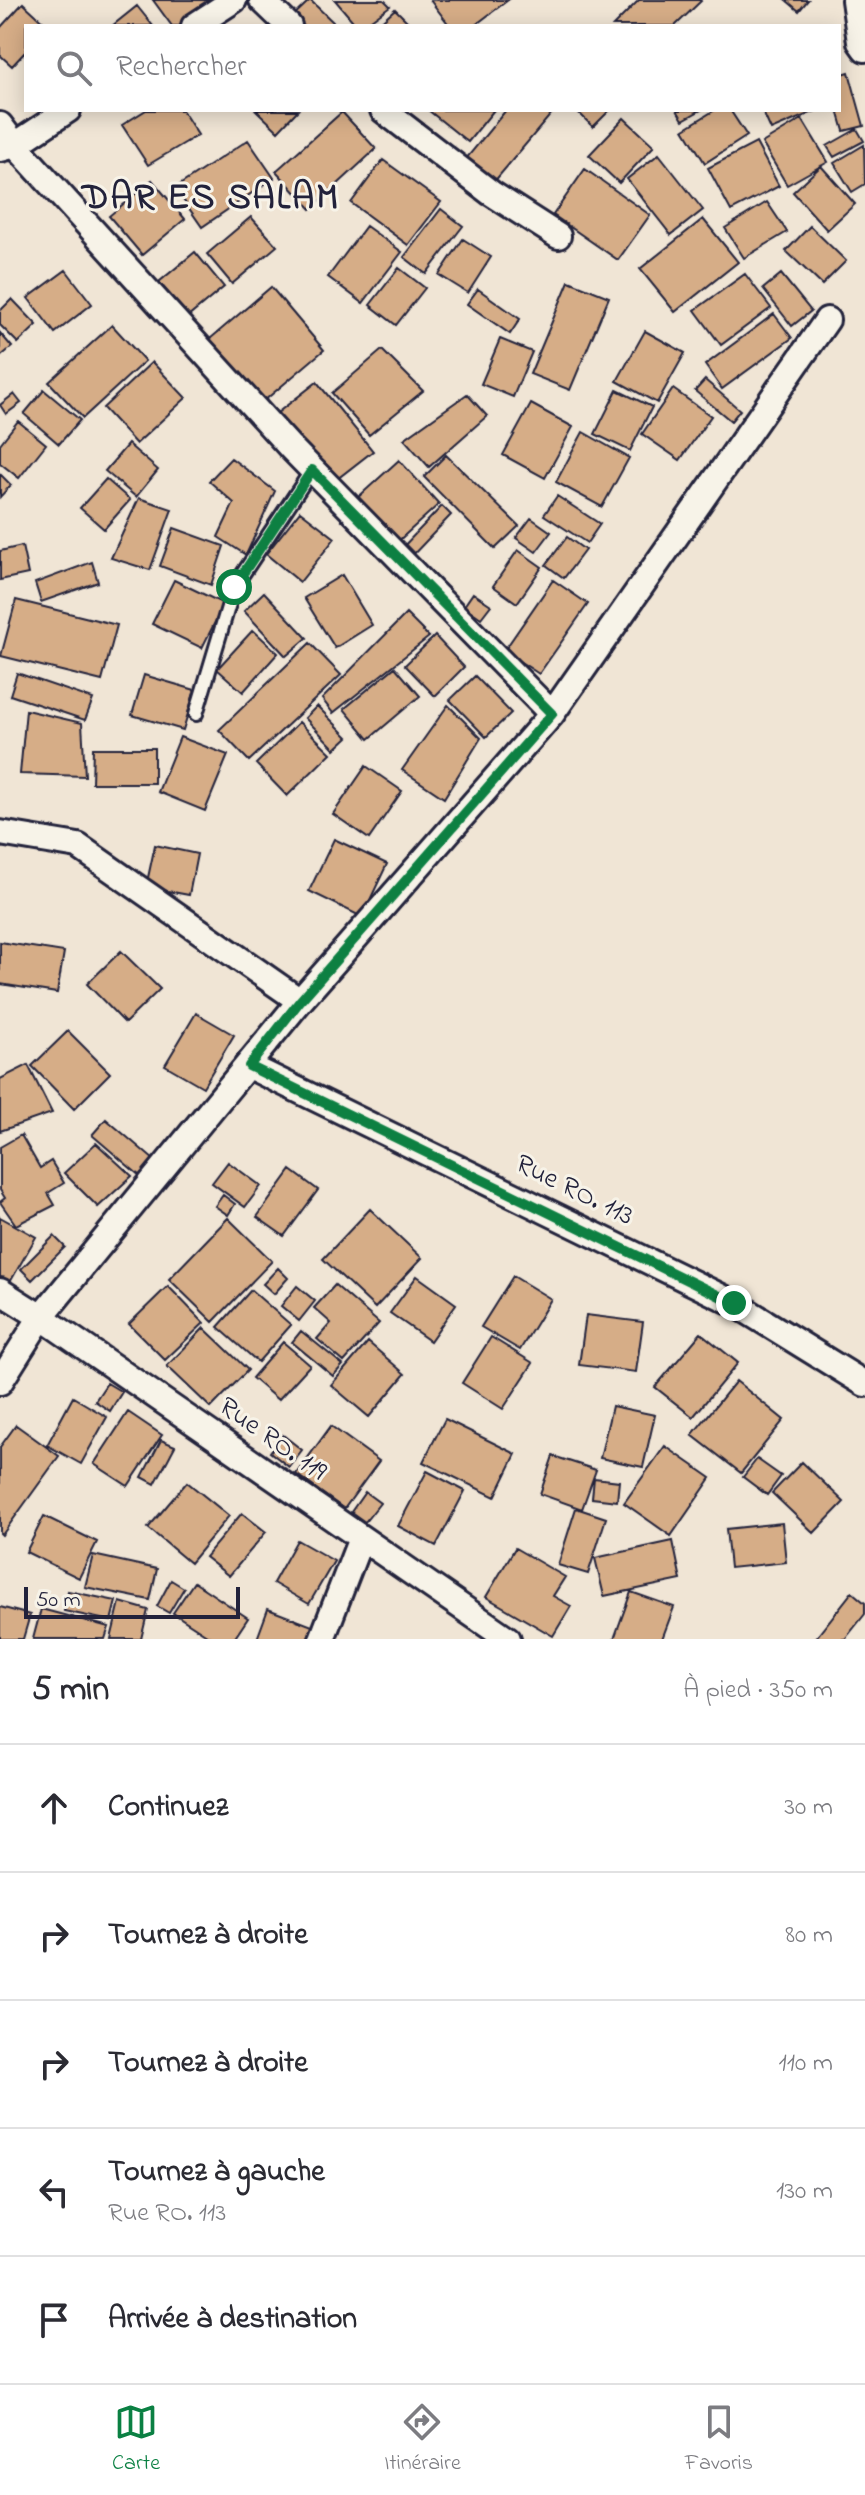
<!DOCTYPE html>
<html lang="fr">
<head>
<meta charset="utf-8">
<style>
	body { margin:0; font-family:"Indie Flower",sans-serif; background:#f2f2f3; color:#2b2b33 }
	.scale { position:absolute; left:24px; bottom:20px; width:216px; box-sizing:border-box; padding-left:8px; border:4px solid #22223b; border-top:0; font-size:22px; line-height:28px; white-space:nowrap; color:#22223b; -webkit-text-stroke:6px #f7f3e8; paint-order:stroke }
	.stop { position:absolute; width:24px; height:24px; margin:-18px; border:6px solid #0b8043; border-radius:50%; background:#fff }
	.stop.end { background:#0b8043; border-color:#fff; box-shadow:0 2px 8px #0008 }
	.list { margin:0; padding:0; list-style:none }
	h2 { display:flex; justify-content:space-between; align-items:center; height:104px; margin:0; padding:0 32px; font-size:34px }
	h2 small { font-size:26px; font-weight:400; color:#7c7c81 }
	.list li { display:grid; grid-template-columns:52px 1fr auto; gap:24px; align-items:center; box-sizing:border-box; height:128px; padding:0 32px; border-top:2px solid #e1e1e2 }
	.list b { display:block; font-size:30px; white-space:nowrap }
	.list p { margin:0; font-size:26px; white-space:nowrap; color:#7c7c81 }
	.list em { font-size:26px; font-style:normal; color:#7c7c81 }
	.icon { flex:none; width:44px; height:44px; fill:none; stroke:currentColor; stroke-width:2; stroke-linecap:round; stroke-linejoin:round }
	.map { position:relative; flex:none; width:865px; height:1639px; overflow:hidden }
	.search { position:absolute; background:#fff; box-shadow:0 4px 20px #0003; left:24px; right:24px; top:24px; height:88px; display:flex; align-items:center; gap:20px; box-sizing:border-box; padding:0 28px; border-radius:0px; color:#7c7c81; font-size:30px }
	.sheet { height:744px; background:#fff }
	nav { display:flex; justify-content:space-around; align-items:center; box-sizing:border-box; height:112px; border-top:2px solid #e1e1e2; background:#fff; font-size:22px; color:#7c7c81 }
	nav a { display:grid; justify-items:center; gap:4px }
	nav .on { color:#0b8043 }
	.map>svg:first-child { display:block }
	.building { fill:#d6ad87; stroke:#22223b; stroke-width:2 }
	.lines { fill:none; stroke-linecap:round; stroke-linejoin:round }
	.service-casing { stroke:#22223b; stroke-width:18 }
	.minor-casing { stroke:#22223b; stroke-width:30 }
	.service { stroke:#f7f3e8; stroke-width:12 }
	.minor { stroke:#f7f3e8; stroke-width:24 }
	.route { stroke:#0b8043; stroke-width:10 }
	.labels { text-anchor:middle; dominant-baseline:central; stroke-width:6; stroke-linejoin:round; paint-order:stroke }
	.street-label { font-size:28px; fill:#22223b; stroke:#f7f3e8 }
	.district-label { font-size:36px; font-weight:bold; letter-spacing:2px; fill:#22223b; stroke:#f7f3e8 }
</style>
</head>
<body>
<div class="map">
<svg width="865" height="1639" viewBox="0 0 865 1639">
	<rect width="100%" height="100%" fill="#f0e5d5"/>
	<filter id="ink" filterUnits="userSpaceOnUse"><feTurbulence type="fractalNoise" baseFrequency=".0125" numOctaves="2"/><feDisplacementMap in="SourceGraphic" scale="16" xChannelSelector="R" yChannelSelector="G"/><feConvolveMatrix kernelMatrix="1 2 1 2 8 2 1 2 1" color-interpolation-filters="sRGB"/></filter>
	<g filter="url(#ink)">
		<!-- building -->
		<path class="building" d="M153,0H228L200,26H172Z
			M310,0L334,23L331,26H295L289,20Z
			M335,0H384L390,6L363,26H357Z
			M430,0H508L474,26H450Z
			M639,0H700L701,1L675,26H613Z
			M786,0H808L799,11Z
			M23,3L48,26H26V51L12,66L0,55V28Z
			M137,6L153,26H112Z
			M395,9L412,26H376Z
			M849,72L864,126L844,131L838,110L839,75Z
			M146,110H182L198,135L148,165L122,125Z
			M256,110H298L278,131Z
			M428,110H494L468,142Z
			M506,110L553,112L493,183L465,160Z
			M576,110H610L593,127Z
			M677,110H701L683,120Z
			M715,110H730L747,136L705,163L684,129Z
			M762,110H818L771,130Z
			M342,112L376,149L311,209L276,171Z
			M624,118L654,146L619,183L589,155Z
			M802,119L828,162L787,185L762,143Z
			M857,129L864,141L834,157L827,146Z
			M248,140L274,178L202,227L175,188Z
			M756,143L779,186L731,211L708,168Z
			M864,145L865,184L852,192L834,163Z
			M659,154L703,210L671,235L627,179Z
			M383,160L441,202L408,245L351,203Z
			M821,166L855,204L827,230L793,192Z
			M585,169L650,215L618,260L553,215Z
			M152,180L185,219L142,255L109,216Z
			M767,202L787,232L744,258L725,228Z
			M441,209L463,226L426,274L404,257Z
			M251,217L277,246L232,284L207,254Z
			M703,219L738,262L675,312L640,269Z
			M366,226L402,252L363,303L328,277Z
			M810,226L846,261L822,285L786,251Z
			M463,239L491,257L468,293L439,275Z
			M195,252L224,287L188,317L159,282Z
			M399,268L425,288L396,325L370,305Z
			M66,270L92,304L55,333L28,298Z
			M745,274L771,308L721,345L695,310Z
			M781,274L811,311L792,326L763,289Z
			M569,281L609,297L570,390L530,374Z
			M271,287L324,350L258,406L204,344Z
			M478,289L520,319L510,334L467,304Z
			M12,299L37,325L18,343L0,325V311Z
			M774,314L792,338L722,389L705,365Z
			M112,325L145,361L83,418L49,382Z
			M645,331L685,353L657,403L617,381Z
			M0,333L12,347L0,357Z
			M500,339L532,352L513,397L481,384Z
			M382,350L423,391L369,435L332,393Z
			M152,362L186,398L136,444L103,408Z
			M705,380L740,410L731,421L695,391Z
			M317,382L373,451L328,486L272,417Z
			M673,389L711,416L680,460L642,434Z
			M44,390L80,420L59,444L24,414Z
			M617,390L652,407L630,451L595,434Z
			M14,394L21,403L6,414L0,405Z
			M467,394L487,416L429,467L404,439Z
			M531,404L573,427L545,478L503,455Z
			M18,421L46,444L19,478L0,463V444Z
			M583,432L629,458L602,507L556,482Z
			M128,444L158,470L136,497L105,471Z
			M446,455L519,526L495,549L424,477Z
			M231,458L275,491L246,555L218,537L234,503L209,481Z
			M399,460L439,504L395,544L355,500Z
			M0,474L11,485L0,497Z
			M106,479L130,500L104,529L80,508Z
			M557,496L600,524L587,543L544,515Z
			M139,498L172,509L150,570L111,558Z
			M442,506L451,515L408,560L399,551Z
			M300,511L335,538L300,582L266,554Z
			M531,518L551,532L536,552L516,538Z
			M174,528L224,546L211,585L160,566Z
			M567,537L585,550L564,578L546,565Z
			M22,546L28,574L0,580V551Z
			M518,550L542,567L517,603L493,586Z
			M92,562L98,582L41,602L35,583Z
			M342,575L372,625L335,648L304,598Z
			M174,580L224,604L202,648L152,624Z
			M553,580L588,604L539,674L504,651Z
			M264,592L307,638L286,656L244,611Z
			M473,593L491,605L481,618L464,606Z
			M16,600L117,625L102,681L1,656Z
			M406,614L429,637L333,713L322,699Z
			M253,630L278,653L243,692L217,669Z
			M435,636L464,667L435,696L405,665Z
			M310,643L341,675L249,761L219,730Z
			M395,667L420,696L369,739L344,709Z
			M17,673L93,699L85,720L10,695Z
			M144,675L195,690L183,730L132,715Z
			M475,676L511,713L486,737L450,700Z
			M448,705L481,738L444,798L402,770Z
			M317,706L348,737L335,749L305,718Z
			M26,710L82,723L85,776L20,774Z
			M299,722L331,753L287,796L256,764Z
			M180,737L228,755L205,811L158,792Z
			M93,748H154V783H92Z
			M366,766L402,791L369,839L333,814Z
			M334,839L387,864L362,917L309,891Z
			M155,845L197,854L189,895L146,887Z
			M0,942L64,952L57,993L0,984Z
			M121,951L160,989L125,1023L87,984Z
			M196,1013L234,1035L203,1087L165,1065Z
			M68,1031L110,1073L74,1109L32,1066Z
			M28,1065L52,1113L0,1131V1079Z
			M106,1119L154,1160L140,1176L92,1135Z
			M21,1135L40,1168L51,1161L64,1183L48,1193L55,1205L16,1225L0,1202L5,1198L0,1190V1147Z
			M96,1143L132,1176L98,1207L64,1173Z
			M228,1162L261,1186L245,1207L212,1183Z
			M291,1170L318,1190L284,1236L257,1217Z
			M223,1195L235,1204L228,1215L215,1206Z
			M370,1209L422,1258L375,1308L323,1259Z
			M0,1217L36,1237L9,1284L0,1278Z
			M228,1218L272,1261L213,1322L169,1279Z
			M54,1236L65,1247L32,1280L21,1269Z
			M278,1268L288,1278L274,1294L263,1284Z
			M417,1276L456,1304L430,1341L390,1313Z
			M513,1276L551,1299L520,1350L481,1327Z
			M335,1285L379,1323L344,1362L317,1339L331,1323L314,1308Z
			M168,1286L204,1323L165,1360L129,1324Z
			M297,1286L315,1301L299,1321L281,1306Z
			M251,1290L291,1325L258,1362L218,1327Z
			M586,1315L643,1322L636,1372L579,1365Z
			M204,1328L248,1370L211,1408L167,1366Z
			M301,1331L343,1365L333,1376L292,1342Z
			M701,1333L738,1363L693,1417L655,1387Z
			M491,1337L533,1363L503,1409L462,1383Z
			M283,1342L310,1365L278,1400L252,1378Z
			M368,1342L405,1374L369,1417L331,1385Z
			M736,1381L784,1420L741,1473L692,1435Z
			M107,1383L122,1392L110,1411L95,1401Z
			M73,1397L107,1417L81,1464L47,1445Z
			M612,1406L655,1415L643,1467L600,1458Z
			M128,1412L162,1435L128,1486L94,1464Z
			M445,1419L516,1454L495,1497L423,1462Z
			M16,1425L59,1456L2,1535L0,1533V1447Z
			M331,1426L379,1461L344,1509L296,1474Z
			M283,1435L302,1450L289,1467L270,1452Z
			M161,1440L175,1446L155,1484L142,1477Z
			M665,1446L711,1478L671,1536L624,1503Z
			M553,1456L596,1470L582,1509L540,1494Z
			M757,1459L781,1476L767,1495L743,1477Z
			M802,1462L844,1502L814,1533L772,1493Z
			M427,1471L465,1491L436,1546L398,1526Z
			M594,1478L619,1481L617,1501L592,1498Z
			M187,1482L229,1516L190,1563L148,1528Z
			M365,1492L380,1503L365,1522L351,1512Z
			M576,1508L606,1518L588,1574L558,1565Z
			M242,1513L266,1532L229,1576L205,1557Z
			M44,1516L97,1542L79,1578L26,1552Z
			M782,1523L786,1562L730,1568L726,1529Z
			M297,1540L334,1561L309,1604L273,1583Z
			M673,1541L681,1580L604,1596L595,1558Z
			M515,1548L565,1577L553,1596L571,1606L553,1636L486,1597Z
			M93,1555L157,1569L150,1600L85,1587Z
			M171,1580L184,1588L169,1613L157,1606Z
			M194,1582L248,1618L234,1639H213L173,1613Z
			M68,1591L116,1601L111,1621L64,1611Z
			M631,1592L674,1607L662,1639H614Z
			M852,1592L865,1603V1614L845,1639H815Z
			M120,1602L148,1610L141,1639H111Z
			M0,1607L30,1615L23,1639H0Z
			M41,1609L109,1627L105,1639H33Z
			M268,1609L315,1627L310,1639H257Z"/>
		<g class="lines">
			<defs>
				<path id="service" d="M196,714L234,587L312,470"/>
				<path id="minor" d="M262,0L289,26
					M854,0L860,42L865,49
					M194,26L234,0
					M383,110L491,193L558,236
					M0,125L15,145L290,447L552,714
					M1,149L15,145L68,110
					M0,833L78,846L300,1001
					M249,1066L734,1303L865,1384
					M0,1291L41,1317L508,1639
					M0,1382L41,1317L300,1001L552,714L827,320
					M322,1639L361,1538"/>
			</defs>
			<!-- service casing -->
			<use href="#service" class="service-casing"/>
			<!-- minor casing -->
			<use href="#minor" class="minor-casing"/>
			<!-- service -->
			<use href="#service" class="service"/>
			<!-- minor -->
			<use href="#minor" class="minor"/>
		</g>
	</g>
	<g class="lines" filter="url(#ink)">
		<!-- route -->
		<path class="route" d="M234,587L312,470L552,714L300,1001L249,1066L734,1303"/>
	</g>
	<g class="labels">
		<!-- street labels -->
		<g class="street-label">
			<text transform="translate(574 1191) rotate(26)">Rue RO. 113</text>
			<text transform="translate(272 1440) rotate(35)">Rue RO. 119</text>
		</g>
		<!-- district labels -->
		<g class="district-label">
			<text x="211" y="199">DAR ES SALAM</text>
		</g>
	</g>
</svg>
<div class="scale">50 m</div>
<div class="stop" style="left:234px;top:587px"></div>
<div class="stop end" style="left:734px;top:1303px"></div>
<div class="search"><svg class="icon" aria-label="search" viewBox="0 0 24 24"><circle cx="10" cy="10" r="6"/><path d="M15 15l6 6"/></svg>Rechercher</div>
</div>
<section class="sheet">
<h2>5 min<small>À pied · 350 m</small></h2>
<ul class="list">
<li><svg class="icon" aria-label="ahead" viewBox="0 0 24 24"><path d="M12 20V5M6 11l6-6 6 6"/></svg><div><b>Continuez</b></div><em>30 m</em></li>
<li><svg class="icon" aria-label="right" viewBox="0 0 24 24"><path d="M7 20v-9h11M14 6l5 5-5 5"/></svg><div><b>Tournez à droite</b></div><em>80 m</em></li>
<li><svg class="icon" aria-label="right" viewBox="0 0 24 24"><path d="M7 20v-9h11M14 6l5 5-5 5"/></svg><div><b>Tournez à droite</b></div><em>110 m</em></li>
<li><svg class="icon" aria-label="left" viewBox="0 0 24 24"><path d="M17 20v-9H6M10 6l-5 5 5 5"/></svg><div><b>Tournez à gauche</b><p>Rue RO. 113</p></div><em>130 m</em></li>
<li><svg class="icon" aria-label="arrive" viewBox="0 0 24 24"><path d="M6 21V4h12l-3 4 3 4H6"/></svg><div><b>Arrivée à destination</b></div></li>
</ul>
</section>
<nav>
<a class="on"><svg class="icon" aria-label="map" viewBox="0 0 24 24"><path d="M3 6l6-2 6 2 6-2v14l-6 2-6-2-6 2zM9 4v14M15 6v14"/></svg>Carte</a>
<a><svg class="icon" aria-label="directions" viewBox="0 0 24 24"><path d="M12 3l9 9-9 9-9-9zM9 14v-3h6M13 9l2 2-2 2"/></svg>Itinéraire</a>
<a><svg class="icon" aria-label="saved" viewBox="0 0 24 24"><path d="M7 4h10v16l-5-4-5 4z"/></svg>Favoris</a>
</nav>
</body>
</html>
